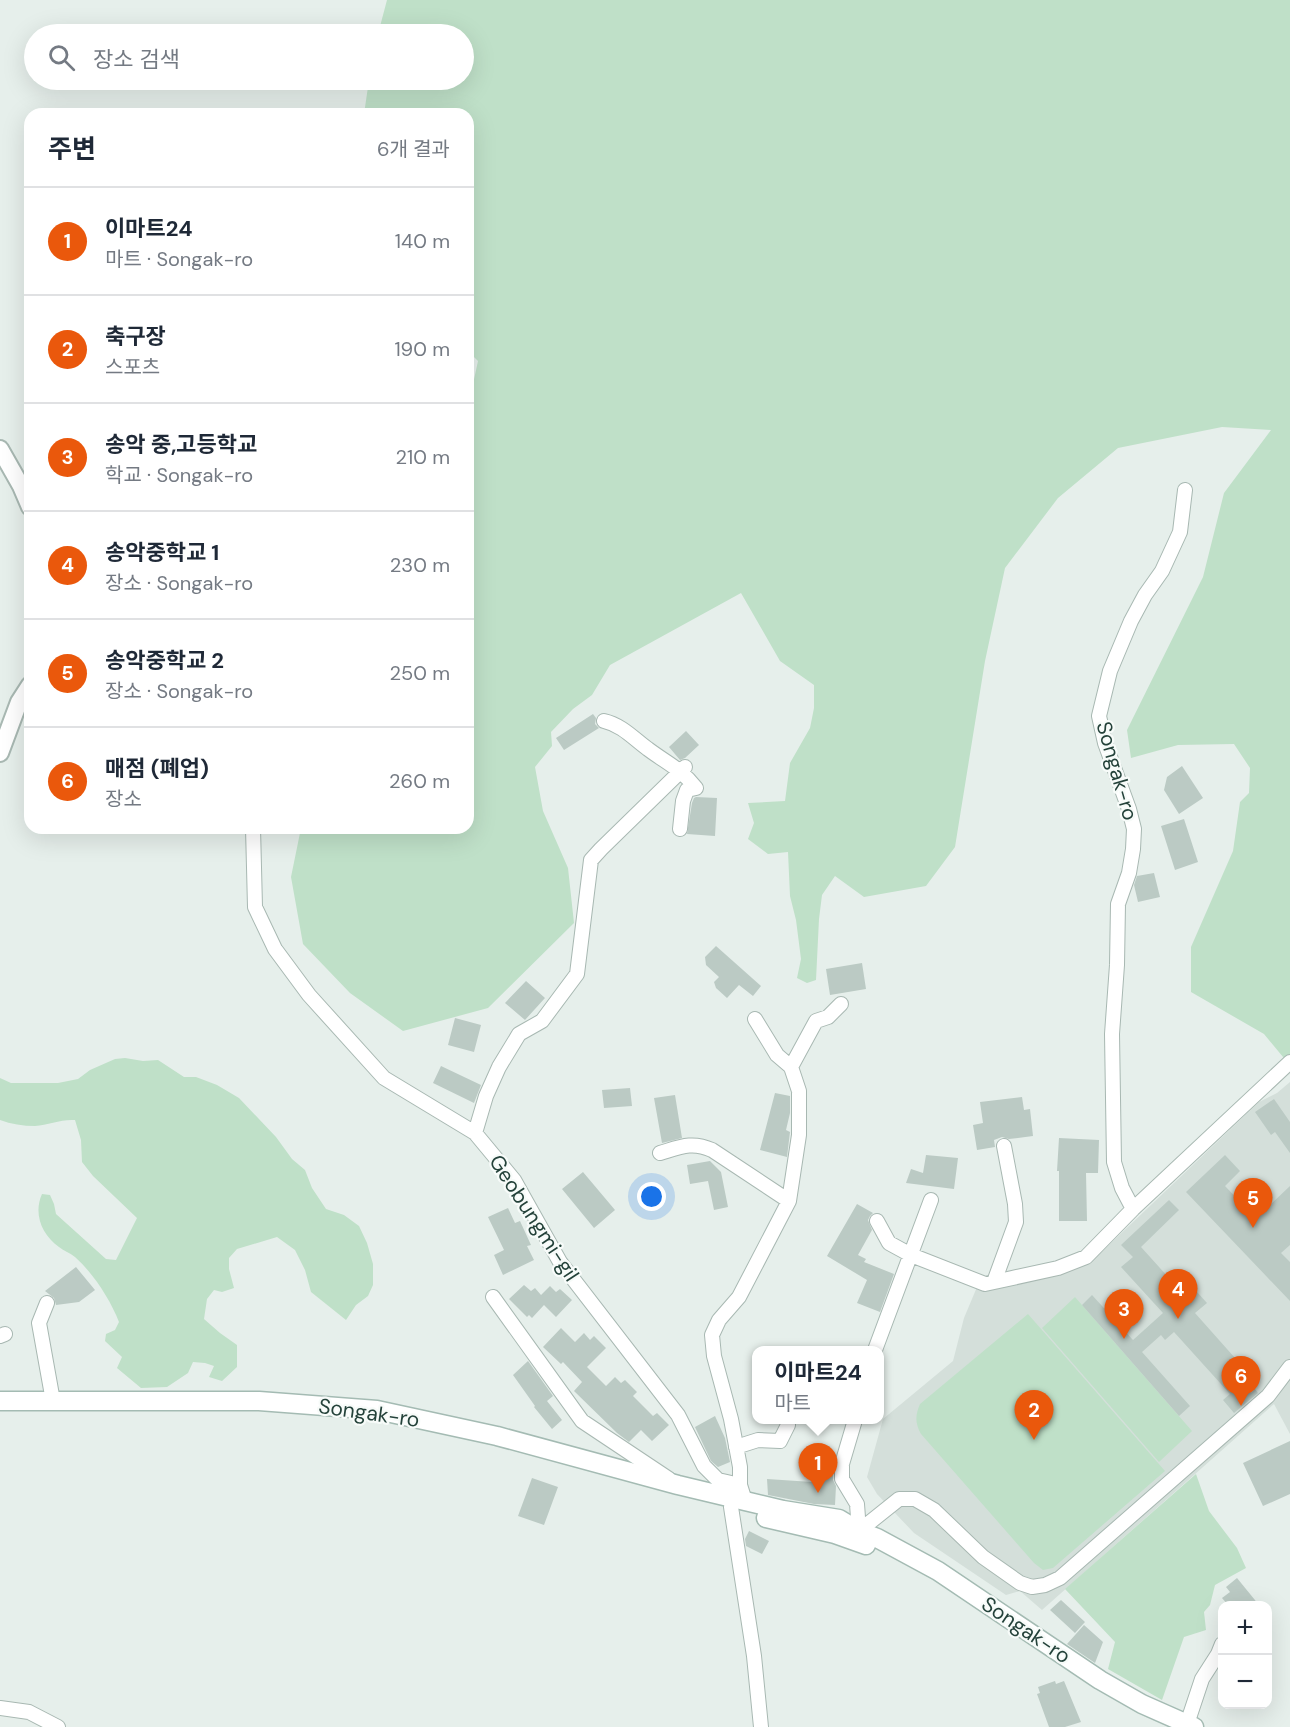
<!DOCTYPE html>
<html lang="ko">
<head>
<meta charset="utf-8">
<style>
	body { margin:0; font-family:"DM Sans","Noto Sans KR",sans-serif; background:#f2f2f3; color:#1f2937 }
	.controls { position:absolute; right:18px; bottom:18px; display:grid; overflow:hidden; border-radius:12px; box-shadow:0 6px 24px #0002 }
	.controls button { width:54px; height:54px; display:grid; place-items:center; padding:0; border:0; border-bottom:2px solid #e0e1e3; background:#fff; color:#1f2937; font:30px sans-serif }
	.you { position:absolute; left:652px; top:1197px; width:21px; height:21px; margin:-15px; border:4px solid #fff; border-radius:50%; background:#1a73e8; box-shadow:0 0 0 9px #1a73e833 }
	.badge { display:grid; place-items:center; width:39px; height:39px; border-radius:50%; background:#ea580c; color:#fff; font-size:20px; font-weight:700 }
	.pin { position:absolute; translate:-50% -50px; filter:drop-shadow(0 2px 3px #0008) }
	.pin::after { content:''; position:absolute; top:32px; width:21px; height:18px; background:inherit; clip-path:polygon(0 0,100% 0,50% 100%) }
	.popup { position:absolute; left:752px; top:1346px; width:132px; height:78px; box-sizing:border-box; display:grid; place-content:center; border-radius:12px; background:#fff; filter:drop-shadow(0 2px 4px #0005); font-size:20px; white-space:nowrap; color:#747a83 }
	.popup b { font-size:22px; color:#1f2937 }
	.popup::after { content:''; position:absolute; left:50%; top:100%; margin-left:-12px; border:12px solid transparent; border-top-color:#fff }
	.list { margin:0; padding:0; list-style:none }
	h2 { display:flex; justify-content:space-between; align-items:center; height:78px; margin:0; padding:0 24px; font-size:26px }
	h2 small { font-size:20px; font-weight:400; color:#747a83 }
	.list li { display:grid; grid-template-columns:39px 1fr auto; gap:18px; align-items:center; box-sizing:border-box; height:108px; padding:0 24px; border-top:2px solid #e0e1e3 }
	.list b { display:block; font-size:22px; white-space:nowrap }
	.list p { margin:0; font-size:20px; white-space:nowrap; color:#747a83 }
	.list em { font-size:20px; font-style:normal; color:#747a83 }
	.icon { flex:none; width:33px; height:33px; fill:none; stroke:currentColor; stroke-width:2; stroke-linecap:round; stroke-linejoin:round }
	.map { position:relative; flex:none; width:1290px; height:1727px; overflow:hidden }
	.search { position:absolute; background:#fff; box-shadow:0 6px 24px #0002; left:24px; top:24px; width:450px; height:66px; display:flex; align-items:center; gap:15px; box-sizing:border-box; padding:0 21px; border-radius:33px; color:#747a83; font-size:22px }
	.panel { position:absolute; background:#fff; box-shadow:0 6px 24px #0002; left:24px; top:108px; width:450px; height:726px; border-radius:18px }
	.map>svg:first-child { display:block }
	.built { fill:#d4dfda }
	.green { fill:#bfe0c8 }
	.building { fill:#bbcac4 }
	.lines { fill:none; stroke-linecap:round; stroke-linejoin:round }
	.minor-casing { stroke:#a8b8b2; stroke-width:16 }
	.tertiary-casing { stroke:#a8b8b2; stroke-width:20 }
	.secondary-casing { stroke:#a4bbb3; stroke-width:21 }
	.minor { stroke:#fff; stroke-width:14 }
	.tertiary { stroke:#fff; stroke-width:16 }
	.secondary { stroke:#fff; stroke-width:18 }
	.labels { text-anchor:middle; dominant-baseline:central; stroke-width:4.5; stroke-linejoin:round; paint-order:stroke }
	.street-label { font-size:21px; fill:#24423a; stroke:#f7fbf9 }
</style>
</head>
<body>
<div class="map">
<svg width="1290" height="1727" viewBox="0 0 1290 1727">
	<rect width="100%" height="100%" fill="#e6efeb"/>
	<!-- built -->
	<path class="built" d="M1290,1082V1434L1274,1404L1042,1610L1020,1591L1006,1595L914,1533L877,1494L867,1477L883,1419L953,1361L964,1318L977,1287L1007,1285L1089,1264L1259,1102L1277,1093Z"/>
	<!-- green -->
	<path class="green" d="M387,0H1290V1062L1288,1063L1264,1034L1191,992V947L1233,851L1240,802L1249,793L1250,768L1234,744L1178,745L1131,758L1127,730L1203,577L1224,493L1271,430L1222,427L1118,448L1058,498L1005,568L985,661L955,847L926,886L864,897L835,876L822,895L819,919L816,980L807,983L797,978L801,959L796,920L790,896L788,852L768,854L748,839L754,823L748,803L785,801L790,763L810,728L814,708V685L780,661L741,593L610,665L592,695L573,709L551,732L552,746L535,767L543,811L568,868L574,923L488,1008L403,1031L350,993L303,944L291,877L301,828H468V407L478,361L468,351V114H364L369,80H464V34H378Z
		M125,1058L143,1061L158,1060L184,1077H196L217,1085L239,1098L276,1137L292,1159L305,1170L312,1188L326,1209L344,1215L359,1226L367,1243L373,1264V1285L368,1296L356,1305L346,1320L311,1292L305,1270L295,1250L277,1237L237,1249L229,1258V1269L234,1288L222,1292L214,1290L207,1299L204,1319L220,1333L237,1345V1367L222,1381L209,1377L214,1366L205,1363L193,1362L188,1373L167,1387L141,1388L117,1368L122,1357L105,1341L106,1334L115,1330L119,1322C110,1299 93,1273 75,1257C70,1253 64,1251 59,1247C42,1235 33,1214 42,1194L50,1195L54,1204L56,1214L106,1259L116,1260L137,1218L93,1176L82,1162L81,1140L75,1120C61,1119 48,1125 35,1126C23,1126 11,1124 0,1120V1078L11,1083H58L78,1079L90,1070L115,1059Z
		M1075,1297L1192,1431L1159,1462L1042,1328Z
		M1028,1314L1165,1471L1053,1568L1043,1570L1034,1563L921,1434C915,1423 915,1416 920,1404Z
		M1196,1474L1209,1511L1237,1548L1246,1568L1215,1585L1210,1605L1204,1612L1206,1630L1184,1637L1162,1700L1108,1669L1115,1642L1065,1589Z"/>
	<!-- building -->
	<path class="building" d="M593,714L596,718L595,724L599,728L564,750L556,738Z
		M686,731L699,745L685,758L680,760L669,747Z
		M1182,766L1203,798L1179,814L1164,790L1167,777Z
		M696,797L717,798L715,836L687,834L692,803L694,798Z
		M1184,819L1198,862L1175,870L1161,826Z
		M1154,873L1160,897L1138,902L1134,885L1137,876Z
		M716,946L761,986L753,996L739,985L727,998L716,988L714,982L719,977L706,965L705,957Z
		M862,963L866,989L830,995L826,969Z
		M526,981L545,998L525,1020L505,1003Z
		M455,1018L481,1025L474,1052L448,1045Z
		M441,1066L481,1085L474,1103L433,1083Z
		M630,1088L632,1106L604,1108L602,1090Z
		M775,1093L790,1096V1113L786,1130L790,1132L787,1157L760,1150Z
		M675,1095L682,1138L662,1143L654,1098Z
		M1022,1097L1024,1110L1030,1109L1033,1136L1009,1139L1002,1137L994,1140L995,1147L977,1150L973,1125L983,1123L980,1102Z
		M1274,1099L1290,1122V1153L1275,1132L1271,1135L1255,1112Z
		M1059,1138L1099,1140L1098,1173H1086L1087,1221H1059V1171H1057Z
		M926,1155L958,1158L954,1189L906,1183L911,1169L923,1173Z
		M1225,1155L1240,1171L1225,1186L1248,1210L1260,1199L1268,1207L1290,1186V1245L1281,1253L1290,1262V1301L1186,1192Z
		M710,1161L721,1172L728,1207L714,1210L708,1181L690,1184L687,1165Z
		M583,1172L615,1210L594,1228L562,1189Z
		M1169,1200L1179,1210L1141,1247L1169,1278L1178,1271L1207,1303L1195,1313L1243,1367L1234,1375L1251,1393L1255,1389L1258,1393L1234,1413L1223,1400L1230,1394L1174,1332L1165,1340L1161,1335L1142,1352L1190,1406L1179,1416L1082,1305L1092,1295L1133,1340L1163,1313L1121,1267L1133,1257L1121,1245Z
		M857,1204L873,1213L870,1216L868,1220L872,1230L858,1255L866,1259L864,1262L894,1274L880,1312L857,1303L867,1280L827,1256Z
		M508,1208L515,1223L520,1221L531,1245L527,1246L534,1260L503,1275L494,1255L504,1250L488,1217Z
		M76,1267L95,1290L79,1302L56,1305L54,1298L45,1291Z
		M524,1285L531,1291L535,1288L541,1295L550,1286L556,1292L560,1289L572,1300L556,1317L544,1305L532,1318L529,1315L527,1317L509,1299Z
		M561,1328L575,1342L584,1333L590,1340L594,1336L606,1348L587,1367L606,1386L615,1377L621,1383L625,1380L637,1392L633,1396L653,1416L657,1413L669,1425L652,1441L641,1430L629,1442L617,1433L574,1391L582,1382L563,1362L561,1364L543,1347Z
		M528,1361L553,1396L547,1401L562,1420L552,1429L534,1407L535,1406L513,1375Z
		M715,1416L725,1438L730,1462L718,1467L711,1461L695,1427Z
		M1290,1441V1494L1263,1506L1243,1463Z
		M813,1472L833,1474V1480L836,1486L835,1505L814,1504L768,1495L767,1479L812,1482Z
		M532,1478L558,1487L544,1525L518,1516Z
		M749,1531L769,1541L762,1554L746,1546L745,1539Z
		M1237,1578L1259,1605H1228L1222,1598L1230,1592L1226,1587Z
		M1061,1600L1085,1622L1075,1633L1050,1610Z
		M1084,1625L1103,1642L1095,1663L1067,1644Z
		M1055,1681L1056,1684L1064,1681L1081,1722L1065,1727H1049L1037,1694L1040,1693L1038,1687Z"/>
	<g class="lines">
		<defs>
			<path id="minor" d="M604,721C622,725 634,739 648,749C668,764 680,768 696,788L687,790L683,801L680,829
				M253,828L255,907L275,949L309,995L384,1078L475,1133L514,1180L560,1262L678,1415L704,1466L718,1480L740,1485L745,1501
				M755,1019L777,1055L791,1067
				M475,1133L486,1096L499,1067L519,1034L542,1021L577,974L591,860L601,849L685,767
				M660,1153C680,1147 692,1141 712,1150L789,1201
				M1133,1209L1122,1188L1114,1162L1112,1034L1117,965L1118,904L1129,873L1133,849L1134,829L1129,809L1105,743L1099,716L1110,671L1131,621L1145,595L1162,571L1180,532L1185,490
				M877,1221L889,1243L911,1255L985,1284L1058,1268L1086,1257L1133,1209L1290,1062
				M994,1282L1016,1222L1015,1204L1004,1146
				M493,1297L582,1421L669,1479
				M47,1303L39,1323L53,1401
				M0,1336L5,1334
				M875,1350L931,1200
				M855,1420L842,1464V1479L857,1504L859,1531
				M736,1447L758,1440L780,1441L788,1425
				M740,1485V1467L731,1419L714,1356L712,1335L719,1320L739,1297L789,1201L799,1135V1091L791,1067L816,1021L828,1017L841,1004
				M731,1507L754,1656L761,1727
				M859,1531L899,1499H915L934,1510L983,1557L1020,1583L1032,1587L1045,1585L1060,1578L1268,1396L1290,1367
				M0,1708L29,1712L58,1727
				M1187,1724L1202,1679L1218,1654L1222,1644"/>
			<path id="tertiary" d="M0,449L21,486L30,507
				M0,753L19,702L30,685"/>
			<path id="secondary" d="M0,1401H259L377,1410L497,1436L678,1485L745,1501L783,1510L839,1519L859,1531L877,1538L938,1571L1100,1680L1142,1704L1194,1727
				M766,1518L835,1534L866,1545"/>
		</defs>
		<!-- minor casing -->
		<use href="#minor" class="minor-casing"/>
		<!-- tertiary casing -->
		<use href="#tertiary" class="tertiary-casing"/>
		<!-- secondary casing -->
		<use href="#secondary" class="secondary-casing"/>
		<!-- minor -->
		<use href="#minor" class="minor"/>
		<!-- tertiary -->
		<use href="#tertiary" class="tertiary"/>
		<!-- secondary -->
		<use href="#secondary" class="secondary"/>
	</g>
	<g class="labels">
		<!-- street labels -->
		<g class="street-label">
			<text transform="translate(1117 771) rotate(74)">Songak-ro</text>
			<text transform="translate(534 1218) rotate(57)">Geobungmi-gil</text>
			<text transform="translate(369 1413) rotate(8)">Songak-ro</text>
			<text transform="translate(1026 1630) rotate(34)">Songak-ro</text>
		</g>
	</g>
</svg>
<div class="controls">
<button>+</button>
<button>−</button>
</div>
<div class="you"></div>
<div class="pin badge" style="left:818px;top:1493px">1</div>
<div class="popup"><b>이마트24</b>마트</div>
<div class="pin badge" style="left:1034px;top:1440px">2</div>
<div class="pin badge" style="left:1124px;top:1339px">3</div>
<div class="pin badge" style="left:1178px;top:1319px">4</div>
<div class="pin badge" style="left:1253px;top:1228px">5</div>
<div class="pin badge" style="left:1241px;top:1406px">6</div>
<div class="search"><svg class="icon" aria-label="search" viewBox="0 0 24 24"><circle cx="10" cy="10" r="6"/><path d="M15 15l6 6"/></svg>장소 검색</div>
<section class="panel">
<h2>주변<small>6개 결과</small></h2>
<ul class="list">
<li><span class="badge">1</span><div><b>이마트24</b><p>마트 · Songak-ro</p></div><em>140 m</em></li>
<li><span class="badge">2</span><div><b>축구장</b><p>스포츠</p></div><em>190 m</em></li>
<li><span class="badge">3</span><div><b>송악 중,고등학교</b><p>학교 · Songak-ro</p></div><em>210 m</em></li>
<li><span class="badge">4</span><div><b>송악중학교 1</b><p>장소 · Songak-ro</p></div><em>230 m</em></li>
<li><span class="badge">5</span><div><b>송악중학교 2</b><p>장소 · Songak-ro</p></div><em>250 m</em></li>
<li><span class="badge">6</span><div><b>매점 (폐업)</b><p>장소</p></div><em>260 m</em></li>
</ul>
</section>
</div>
</body>
</html>
